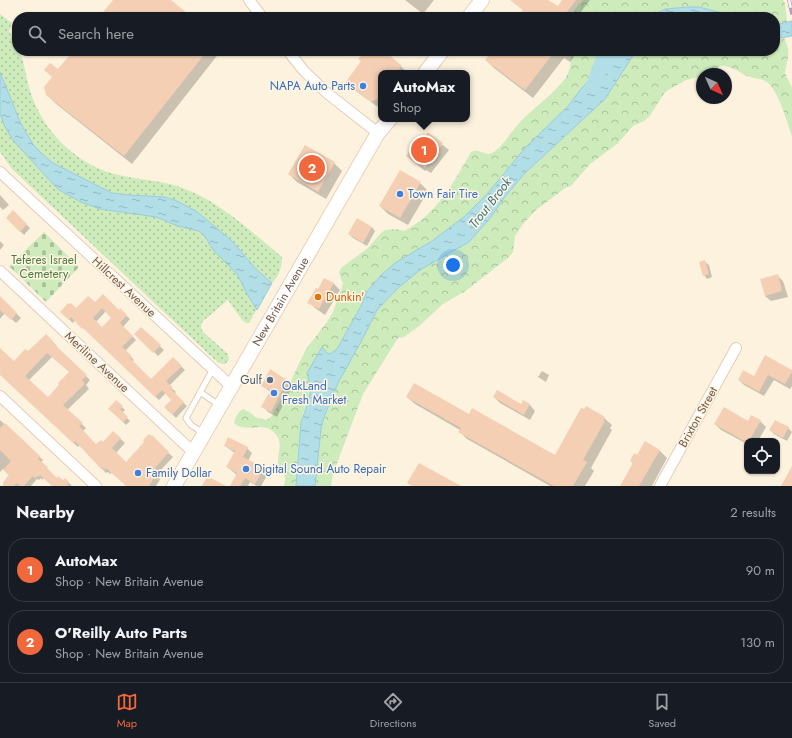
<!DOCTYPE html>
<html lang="en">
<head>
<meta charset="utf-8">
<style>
	body { margin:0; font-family:Jost,sans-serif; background:#20242c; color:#f1f3f6 }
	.controls { position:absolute; right:12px; bottom:12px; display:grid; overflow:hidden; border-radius:8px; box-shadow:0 1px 3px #0004 }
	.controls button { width:36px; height:36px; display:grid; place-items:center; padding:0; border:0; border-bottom:1px solid #363941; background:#171b24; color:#f1f3f6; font:20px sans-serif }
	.compass { position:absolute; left:696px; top:68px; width:36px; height:36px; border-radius:50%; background:#171b24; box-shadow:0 1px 3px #0004; rotate:135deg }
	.you { position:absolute; left:453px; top:265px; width:14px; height:14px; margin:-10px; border:3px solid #fff; border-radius:50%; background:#1a73e8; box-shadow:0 0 0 6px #1a73e833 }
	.badge { display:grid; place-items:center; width:26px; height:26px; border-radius:50%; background:#f0683b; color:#fff; font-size:13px; font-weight:700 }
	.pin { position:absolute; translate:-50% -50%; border:2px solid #fff; box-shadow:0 1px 4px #0006 }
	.popup { position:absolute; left:378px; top:70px; width:92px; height:52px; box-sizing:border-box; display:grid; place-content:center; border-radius:8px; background:#171b24; filter:drop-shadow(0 1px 3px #0005); font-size:13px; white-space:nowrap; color:#9ea1a6 }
	.popup b { font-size:15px; color:#f1f3f6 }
	.popup::after { content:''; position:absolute; left:50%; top:100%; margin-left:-8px; border:8px solid transparent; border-top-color:#171b24 }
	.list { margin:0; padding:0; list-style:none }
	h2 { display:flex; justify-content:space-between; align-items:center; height:52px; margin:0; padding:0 16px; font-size:17px }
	h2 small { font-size:13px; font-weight:400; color:#9ea1a6 }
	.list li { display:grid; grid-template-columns:26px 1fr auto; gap:12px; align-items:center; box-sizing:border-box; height:64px; margin:0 8px 8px; padding:0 8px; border:1px solid #363941; border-radius:16px }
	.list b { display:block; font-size:15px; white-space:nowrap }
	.list p { margin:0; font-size:13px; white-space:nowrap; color:#9ea1a6 }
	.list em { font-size:13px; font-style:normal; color:#9ea1a6 }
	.icon { flex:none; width:22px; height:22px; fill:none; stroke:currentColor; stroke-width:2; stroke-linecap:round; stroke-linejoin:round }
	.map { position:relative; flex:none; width:792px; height:486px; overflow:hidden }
	.search { position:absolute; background:#171b24; box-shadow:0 1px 3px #0004; left:12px; right:12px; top:12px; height:44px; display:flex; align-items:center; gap:10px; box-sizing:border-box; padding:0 14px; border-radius:16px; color:#9ea1a6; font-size:15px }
	.sheet { height:196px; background:#171b24 }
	nav { display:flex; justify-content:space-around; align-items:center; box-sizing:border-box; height:56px; border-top:1px solid #363941; background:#171b24; font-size:11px; color:#9ea1a6 }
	nav a { display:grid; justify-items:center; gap:2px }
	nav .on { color:#f0683b }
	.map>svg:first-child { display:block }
	.grass { fill:url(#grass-dots) }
	.forest { fill:url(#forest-crowns) }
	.cemetery { fill:url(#cemetery-stones) }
	.water { fill:url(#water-ripples); stroke:#97cdda }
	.shadow { fill:#0003; fill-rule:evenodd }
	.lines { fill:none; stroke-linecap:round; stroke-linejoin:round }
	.river { stroke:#b2dee7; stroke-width:15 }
	.building { fill:#f4cfb4; fill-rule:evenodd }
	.lane-casing { stroke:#e1ceba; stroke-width:7 }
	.street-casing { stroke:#e1ceba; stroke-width:12 }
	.secondary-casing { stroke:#e9d1b9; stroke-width:16 }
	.lane { stroke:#fff; stroke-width:5 }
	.street { stroke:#fff; stroke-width:10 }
	.secondary { stroke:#fff; stroke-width:14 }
	.rail-casing { stroke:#b49dc6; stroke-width:4 }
	.rail { stroke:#fff6e5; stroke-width:2.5; stroke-dasharray:8; stroke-linecap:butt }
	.shop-dot { fill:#3f7fe0; stroke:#fff6e5; stroke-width:1.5 }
	.food-dot { fill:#e8710a; stroke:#fff6e5; stroke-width:1.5 }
	.service-dot { fill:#5c6f8a; stroke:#fff6e5; stroke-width:1.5 }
	.labels { text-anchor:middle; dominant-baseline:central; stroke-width:3; stroke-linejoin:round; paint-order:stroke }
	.shop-label { font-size:12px; fill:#366cbe; stroke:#fff6e5; text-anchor:start }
	.park-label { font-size:12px; fill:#4d7b3c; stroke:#fff6e5 }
	.street-label { font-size:12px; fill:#745745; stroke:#fff6e5 }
	.food-label { font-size:12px; fill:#c56008; stroke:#fff6e5; text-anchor:start }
	.service-label { font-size:12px; fill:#4e5e75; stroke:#fff6e5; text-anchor:end }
	.water-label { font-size:13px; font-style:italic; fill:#3b7483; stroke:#fff6e5 }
</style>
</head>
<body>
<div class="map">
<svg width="792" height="486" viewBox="0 0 792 486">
	<defs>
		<pattern id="grass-dots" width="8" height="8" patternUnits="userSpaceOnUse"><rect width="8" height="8" fill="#ceebbc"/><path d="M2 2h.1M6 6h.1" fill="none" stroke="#acc19b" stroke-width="1.8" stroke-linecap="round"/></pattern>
		<pattern id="forest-crowns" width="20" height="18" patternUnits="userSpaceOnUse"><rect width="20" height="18" fill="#ceebbc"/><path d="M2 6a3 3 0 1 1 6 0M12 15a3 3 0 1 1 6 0" fill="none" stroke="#acc19b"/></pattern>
		<pattern id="cemetery-stones" width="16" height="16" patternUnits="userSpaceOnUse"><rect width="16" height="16" fill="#ceebbc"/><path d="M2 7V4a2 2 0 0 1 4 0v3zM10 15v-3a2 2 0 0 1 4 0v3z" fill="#acc19b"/></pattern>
		<pattern id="water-ripples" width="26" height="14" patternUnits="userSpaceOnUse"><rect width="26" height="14" fill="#b2dee7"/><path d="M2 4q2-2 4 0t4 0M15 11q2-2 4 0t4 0" fill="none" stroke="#95b7bd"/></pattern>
	</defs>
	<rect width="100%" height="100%" fill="#fdf2de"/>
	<!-- grass -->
	<path class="grass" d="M0,14L12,23L9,31L17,46V51H20L21,54C26,71 28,90 36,106C50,137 78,163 111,173C134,180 158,179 180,187C220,201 250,231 282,257C282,267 279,276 272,283L257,270L231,240L196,211L129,195L112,193L53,163L41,153L33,144L21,124L0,72Z
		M0,113L4,125L13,140L51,182L59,190L81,202L100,209L156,217L178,226L199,231L204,235L213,250L237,274L247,294L257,309L249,323H246L242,320L228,300L202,322L201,327L203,332L228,354L229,360L225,364H222L215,360L12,169L0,152Z"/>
	<!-- forest -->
	<path class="forest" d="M583,0H783L785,3L787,22L775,25V17H738L699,7L665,9L649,17H570L578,5Z
		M784,38C792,53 787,58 785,73L792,88V137C788,124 778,90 767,82C761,78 756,79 750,77C741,74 734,67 724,66C715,66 713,74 702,74V76L686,80L665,92L649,117L644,121L633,126L617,144L590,164L571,186L565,188L535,211L523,224L515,236L513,252L509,257L467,290L443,304L418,327L404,337L398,338L363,394L333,474L331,486H315L321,429L324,417L338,383L362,340L377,310L397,289L420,270L469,242L491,217L504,198L525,173L605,99L636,51H775V39Z
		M571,51H612L600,68L580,90L569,105L525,148L487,194L465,216L432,241L395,263L381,275L366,293L362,304L337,349L330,354L327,353L322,347L310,384C313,398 302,409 301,423C299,444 297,465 296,486H284C285,478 287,475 279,471C274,455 288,442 271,430C260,423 244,433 234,423C235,417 238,412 243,409L251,413L255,417L266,420L271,417L286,391L306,349L327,322L333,312L343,284L339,273L341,268L368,248L381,233L385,230L396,229L404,231C436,215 454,182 471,152C479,148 484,156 492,153C499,150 506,139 511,133C525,113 548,100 564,80C571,71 571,62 571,51Z"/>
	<!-- cemetery -->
	<path class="cemetery" d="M44,232L79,267L46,302L9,266Z"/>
	<!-- water -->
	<path class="water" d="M688,7H699L738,17H649L665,9Z
		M792,21V36L775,39V25Z
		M612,51H636L605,99L525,173L504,198L491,217L469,242L420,270L397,289L377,310L362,340L338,383L324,417L321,429L315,486H296L301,422L309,400L311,388L307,373L322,347L327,353L330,354L337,349L362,304L366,293L381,275L395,263L432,241L465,216L487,194L525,148L569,105L580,90L600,68Z
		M0,72L21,124L33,144L41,153L53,163L112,193L129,195L164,197L175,200L196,211L231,240L257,270L272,283L257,310L247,294L237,274L213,250L204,235L199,231L178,226L156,217L100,209L81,202L59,190L51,182L13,140L4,125L0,113Z"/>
	<!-- shadow -->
	<path class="shadow" d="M405,0H434L423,14Z
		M517,0H546L558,7L563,0H590L577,17H519L524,11L515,3Z
		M74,51H219L220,52L132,164L55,103L47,95L59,71Z
		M367,51H383L408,73H381V106L378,107L353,89L347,83L362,61Z
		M494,51H568L574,57L570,62L564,58L533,98L494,68L486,60Z
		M428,133L449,150L431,173L426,170L425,171L407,156L418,146Z
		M334,163L342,171L326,199L297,182L289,174Z
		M420,183L428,191L408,225L388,214L380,206Z
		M0,195L9,205L3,210L0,207Z
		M13,212L30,228L24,235L7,218Z
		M372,227L375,231L367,246L353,238L349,234Z
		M0,241L4,245L0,250Z
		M705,262L709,265L712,277L707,279L704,275Z
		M777,275L783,281L788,297L771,301L765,296Z
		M325,279L334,284L340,290L325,315L315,308L309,302L318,291Z
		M0,298L21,318L16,323L5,313L0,319Z
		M95,303L119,312L120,310L130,319L123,327L136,340L125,351L134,360L132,362L151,381L173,359L185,370L169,386L176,392L174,394L187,406L176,418L165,407L173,400L166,393L159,400L75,320L73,323L61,312L76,310ZM106,311L112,318L102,328L96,322Z
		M141,328L164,350L158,356L136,334Z
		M46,335L57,346L56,347L90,380L86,385L89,389L67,410L86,428L83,431L96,445L103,443L113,432L125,443L116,453L126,463L166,451L173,457L158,473L162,476L156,486H127L112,472L110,474L108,472L106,473L80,445L78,447L0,374V349L14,362L28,353ZM52,357L70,372L48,398L29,380Z
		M542,371L549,375L546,382L538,377Z
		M792,371V386L790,389L774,380L764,396L744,385L739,380Z
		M286,381L292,387L277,417L268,412L263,406L270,392L263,386Z
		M407,397L469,415L555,457L604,418L612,425L610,428L612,430L591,468L594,471L585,486H550L467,439L460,432V430L415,404Z
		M494,397L521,405H530L535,411L530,420L500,403Z
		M116,401L125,410L122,413L130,421L126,425L110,409Z
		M0,420L43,460L41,463L57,479L63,482L65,479L72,486H51L52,485L44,478L42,480L41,478L39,480L37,479L31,486H6L3,483L10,476L3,469L0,472Z
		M760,421L766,427L758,441H747V444L721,430L715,424Z
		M788,428L792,432L787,441L774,434L770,430Z
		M225,446L247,448L252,453L248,461L263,469L268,474L261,486H257L250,482L248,486H231L237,475L227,467L235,453Z
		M659,450L667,458L652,486H621L633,464L631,461L638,456Z"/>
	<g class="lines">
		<!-- river -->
		<path class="river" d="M593,87L603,60L614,51"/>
	</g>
	<!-- building -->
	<path class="building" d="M113,0H171L192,17H99Z
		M510,0H548L558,6L562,0H576L563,17H518L523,10Z
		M73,51H207L124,156L46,95L44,87L52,77L44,70L50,63L58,69Z
		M365,51H385L402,66L396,73H381V93L377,99L371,102L345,83L361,61L358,59Z
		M492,51H555L525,90L485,60Z
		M428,132L443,143L425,168L420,165L419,166L406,156L416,142L418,144Z
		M305,145L335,162L318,192L288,174Z
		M400,170L421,182L400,218L379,206Z
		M13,210L27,224L20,232L6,218Z
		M357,218L372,227L363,243L348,234Z
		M705,260L709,274L703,276L699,262Z
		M778,274L782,291L765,296L760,279Z
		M324,278L334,283L319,309L307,303L316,288L318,289Z
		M103,294L119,310L120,308L127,315L120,323L133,336L122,347L132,356L130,358L151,379L173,357L182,366L166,381L173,388L171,389L184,402L172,415L164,407L171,400L162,390L155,397L83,328L82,329L71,317L69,320L60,312L68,303L69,304L71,303L76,308L88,296L95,302ZM102,308L111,318L102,327L93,318Z
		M0,296L17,313L11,320L0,310Z
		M141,327L161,345L153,353L134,334Z
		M46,334L53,341L52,342L87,375L82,380L85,384L63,405L83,423L79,426L96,444L101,440L103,442L113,431L121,438L112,448L126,462L144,442L143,440L149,434L151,436L152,435L169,452L155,468L158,471L149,486H126L106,468L105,470L103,468L101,469L75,441L73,443L0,375V348L14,361L25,349L28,351ZM47,353L69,372L58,383L59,385L48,397L25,376Z
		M765,355L792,370V372L785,384L768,375L759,392L738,380L743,370L754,376Z
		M270,369L287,380L271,412L261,407L270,391L261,386Z
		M414,383L469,414L472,408L555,455L581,408L584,409L586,406L605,417L603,420L605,421L583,460L587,462L573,486H554L458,432L461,428L406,397Z
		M497,390L521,404L523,400L530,404L524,415L493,397Z
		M116,400L123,406L120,409L128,417L123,422L108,409Z
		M724,407L748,421L751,415L761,420L749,441H744L714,424Z
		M775,420L789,427L783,438L769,430Z
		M5,423L40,456L38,459L48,467L47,468L57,478L58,476L63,480L65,478L69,482L67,485L69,486H52L40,475L38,477L37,476L35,478L33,476L24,486H20L17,483L14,486H2L5,482L4,481L9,475L3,470L11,461L0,450V428Z
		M228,437L248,447L243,457L264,468L255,484L245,478L240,486H230L237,473L226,467L235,451L224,446Z
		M645,441L660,450L639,486H620L633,463L630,461L634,453L637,455Z
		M419,463L461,486H412L407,483Z
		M792,466V486H781Z
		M207,476L226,486H202Z"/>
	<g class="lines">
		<defs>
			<path id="lane" d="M200,392L219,405
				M203,433L191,425L186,418L213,369"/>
			<path id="street" d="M249,0L262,17
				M288,51L304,71L327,93L378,133
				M0,172L231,386
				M0,271L193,452
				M0,396L96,486
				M660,486L736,348"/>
			<g id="secondary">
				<path d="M469,17L482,0"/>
				<path d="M425,73L442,51"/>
				<path id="s1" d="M174,486L378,133L390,119"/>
			</g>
		</defs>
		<!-- lane casing -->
		<use href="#lane" class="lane-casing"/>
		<!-- street casing -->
		<use href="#street" class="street-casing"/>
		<!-- secondary casing -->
		<use href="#secondary" class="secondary-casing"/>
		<!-- lane -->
		<use href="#lane" class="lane"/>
		<!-- street -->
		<use href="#street" class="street"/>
		<!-- secondary -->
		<use href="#secondary" class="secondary"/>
		<defs>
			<path id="rail" d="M789,0L792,13"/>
		</defs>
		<!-- rail casing -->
		<use href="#rail" class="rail-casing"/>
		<!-- rail -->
		<use href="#rail" class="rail"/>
	</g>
	<!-- markers -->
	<g class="shop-dot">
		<circle cx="363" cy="86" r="4"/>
		<circle cx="400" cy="194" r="4"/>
		<circle cx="274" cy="393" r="4"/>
		<circle cx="246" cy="469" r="4"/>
		<circle cx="138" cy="473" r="4"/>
	</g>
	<circle class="food-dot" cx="318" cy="297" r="4"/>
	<circle class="service-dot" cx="270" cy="380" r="4"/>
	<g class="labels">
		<!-- shop labels -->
		<g class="shop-label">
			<text x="355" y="86" text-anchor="end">NAPA Auto Parts</text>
			<text x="408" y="194">Town Fair Tire</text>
			<text x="282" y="386">OakLand<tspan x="282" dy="14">Fresh Market</tspan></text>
			<text x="254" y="469">Digital Sound Auto Repair</text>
			<text x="146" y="473">Family Dollar</text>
		</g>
		<!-- park labels -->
		<g class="park-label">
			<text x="44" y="260">Teferes Israel<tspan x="44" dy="14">Cemetery</tspan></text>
		</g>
		<!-- street labels -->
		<g class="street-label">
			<text transform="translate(124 287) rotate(43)">Hillcrest Avenue</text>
			<text stroke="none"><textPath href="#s1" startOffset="213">New Britain Avenue</textPath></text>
			<text transform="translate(97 362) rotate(43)">Meriline Avenue</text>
			<text transform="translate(698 417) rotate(-61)">Brixton Street</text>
		</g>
		<!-- food labels -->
		<g class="food-label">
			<text x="326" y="297">Dunkin'</text>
		</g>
		<!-- service labels -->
		<g class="service-label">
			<text x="262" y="380">Gulf</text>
		</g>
		<!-- water labels -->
		<g class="water-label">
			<text transform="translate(490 203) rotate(-52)">Trout Brook</text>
		</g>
	</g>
</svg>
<div class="controls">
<button><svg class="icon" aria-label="locate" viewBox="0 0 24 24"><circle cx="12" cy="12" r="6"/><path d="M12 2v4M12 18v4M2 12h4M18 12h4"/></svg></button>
</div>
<svg class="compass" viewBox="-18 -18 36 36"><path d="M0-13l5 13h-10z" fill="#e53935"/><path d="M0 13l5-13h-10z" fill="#9ea1a6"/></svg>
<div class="you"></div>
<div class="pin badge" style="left:424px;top:150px">1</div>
<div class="popup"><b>AutoMax</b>Shop</div>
<div class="pin badge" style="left:312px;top:168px">2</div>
<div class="search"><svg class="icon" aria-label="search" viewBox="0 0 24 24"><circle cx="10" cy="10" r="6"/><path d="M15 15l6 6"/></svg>Search here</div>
</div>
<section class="sheet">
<h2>Nearby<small>2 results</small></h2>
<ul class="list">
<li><span class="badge">1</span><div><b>AutoMax</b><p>Shop · New Britain Avenue</p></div><em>90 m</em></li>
<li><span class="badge">2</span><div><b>O'Reilly Auto Parts</b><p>Shop · New Britain Avenue</p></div><em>130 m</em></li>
</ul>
</section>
<nav>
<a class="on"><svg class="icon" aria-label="map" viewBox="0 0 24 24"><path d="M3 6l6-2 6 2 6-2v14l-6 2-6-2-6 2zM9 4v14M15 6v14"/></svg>Map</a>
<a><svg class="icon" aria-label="directions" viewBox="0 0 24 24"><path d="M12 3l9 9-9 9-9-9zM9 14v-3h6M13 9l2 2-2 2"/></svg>Directions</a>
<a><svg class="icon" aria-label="saved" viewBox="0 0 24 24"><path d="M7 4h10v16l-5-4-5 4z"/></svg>Saved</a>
</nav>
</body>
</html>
